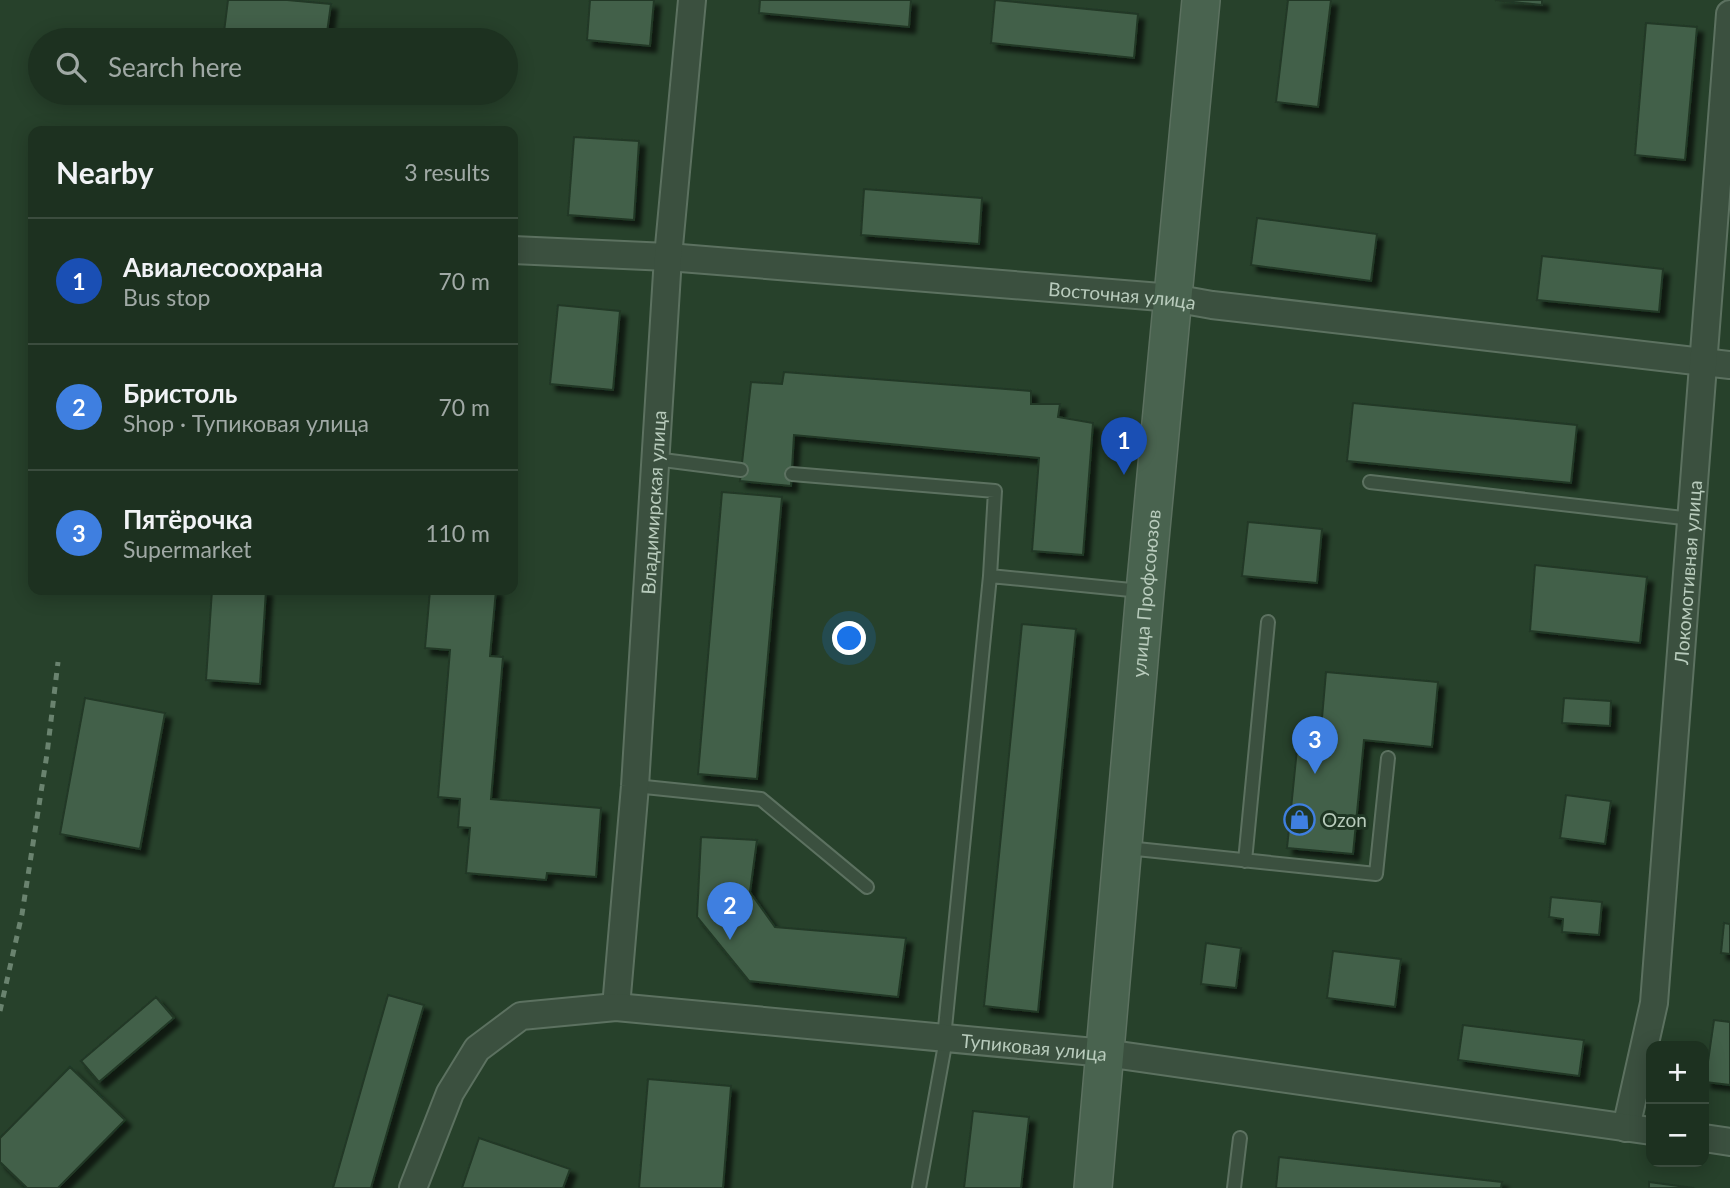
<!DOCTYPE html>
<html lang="en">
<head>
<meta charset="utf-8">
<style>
	body { margin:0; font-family:Lato,sans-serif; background:#2a3d2d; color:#f1f3f6 }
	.controls { position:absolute; right:21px; bottom:21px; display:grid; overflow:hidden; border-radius:14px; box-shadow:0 4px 18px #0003 }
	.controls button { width:63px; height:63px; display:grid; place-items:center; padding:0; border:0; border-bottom:2px solid #3b4c3e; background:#1d3120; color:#f1f3f6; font:35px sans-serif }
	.you { position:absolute; left:850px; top:639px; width:24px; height:24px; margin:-18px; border:5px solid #fff; border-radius:50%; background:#1a73e8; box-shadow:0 0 0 10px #1a73e833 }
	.badge { display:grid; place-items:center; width:46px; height:46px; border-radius:50%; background:#bca0f2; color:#fff; font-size:23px; font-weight:700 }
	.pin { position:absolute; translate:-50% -58px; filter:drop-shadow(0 2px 4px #0008) }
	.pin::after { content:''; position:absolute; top:37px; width:24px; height:21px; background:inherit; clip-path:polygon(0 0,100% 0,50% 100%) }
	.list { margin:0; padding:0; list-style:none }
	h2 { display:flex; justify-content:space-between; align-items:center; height:91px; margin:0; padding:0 28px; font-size:30px }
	h2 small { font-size:23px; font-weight:400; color:#a0a9a5 }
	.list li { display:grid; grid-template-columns:46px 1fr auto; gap:21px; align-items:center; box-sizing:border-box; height:126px; padding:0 28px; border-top:2px solid #3b4c3e }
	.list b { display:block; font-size:26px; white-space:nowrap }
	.list p { margin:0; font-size:23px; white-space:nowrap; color:#a0a9a5 }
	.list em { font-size:23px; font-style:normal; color:#a0a9a5 }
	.icon { flex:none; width:38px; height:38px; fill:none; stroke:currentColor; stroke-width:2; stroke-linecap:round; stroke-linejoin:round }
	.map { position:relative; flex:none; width:1730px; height:1188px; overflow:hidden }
	.search { position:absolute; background:#1d3120; box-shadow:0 4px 18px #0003; left:28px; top:28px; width:490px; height:77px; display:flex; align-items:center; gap:18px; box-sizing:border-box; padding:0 24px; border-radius:38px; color:#a0a9a5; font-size:26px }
	.panel { position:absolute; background:#1d3120; box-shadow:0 4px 18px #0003; left:28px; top:126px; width:490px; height:469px; border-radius:14px }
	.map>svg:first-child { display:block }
	.building { fill:#436048; stroke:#213826; stroke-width:2; filter:url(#shadow) }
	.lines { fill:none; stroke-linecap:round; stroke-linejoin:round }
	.lane-casing { stroke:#5c7160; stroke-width:16 }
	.street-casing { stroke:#5c7160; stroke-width:30 }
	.secondary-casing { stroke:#5c7160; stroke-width:40 }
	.lane { stroke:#3b503f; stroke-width:12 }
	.street { stroke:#3b503f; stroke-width:26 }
	.secondary { stroke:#49634f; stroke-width:37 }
	.rail { stroke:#6a836f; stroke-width:5; stroke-dasharray:7 7; stroke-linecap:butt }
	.labels { text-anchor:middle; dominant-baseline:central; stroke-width:6; stroke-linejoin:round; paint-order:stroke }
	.street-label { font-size:19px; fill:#b8cbbc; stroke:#1f3624 }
	.poi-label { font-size:19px; fill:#b8cbbc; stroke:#1f3624; text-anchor:start }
</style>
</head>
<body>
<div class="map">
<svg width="1730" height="1188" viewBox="0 0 1730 1188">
	<defs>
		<filter id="shadow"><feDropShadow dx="6" dy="6" stdDeviation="2" flood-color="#0009"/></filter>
	</defs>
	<rect width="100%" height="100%" fill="#27412b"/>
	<!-- building -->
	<path class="building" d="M228,0H287L331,4L326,40H223Z
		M590,0H654L650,46L587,40Z
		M760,0H911L909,27L759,13Z
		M995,0L1138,14L1134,58L991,43Z
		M1288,0H1331L1318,107L1276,102Z
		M1495,0H1542V5Z
		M1646,23L1697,27L1685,160L1635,155Z
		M574,137L639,141L634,220L568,215Z
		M864,189L982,198L979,244L861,235Z
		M1257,218L1377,234L1371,281L1251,265Z
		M1542,256L1663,269L1659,312L1537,300Z
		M558,305L620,311L613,390L550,384Z
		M784,372L1031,391V404H1060L1058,417L1093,423L1083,555L1032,551L1039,458L794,435L791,486L740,481L751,382L782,384Z
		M1353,403L1577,425L1571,483L1347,461Z
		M722,492L782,497L757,779L698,774Z
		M1248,522L1322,529L1317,583L1242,576Z
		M1535,565L1647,577L1640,643L1530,631Z
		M212,590H266L260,684L206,680Z
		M430,590H496L490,656L503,657L491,799L601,808L596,877L547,873L546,880L466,873L470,828L458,827L460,799L438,797L450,650L425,648Z
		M1022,624L1076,629L1038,1012L984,1006Z
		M1326,672L1438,682L1432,747L1364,740L1353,854L1287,848L1298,739L1320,741Z
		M85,698L165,713L140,849L60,834Z
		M1564,698L1611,701L1610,726L1562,723Z
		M1566,795L1611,801L1605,844L1560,838Z
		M701,837L757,840L750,892L775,927L906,938L898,997L749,981L697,917Z
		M1551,897L1602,902L1599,935L1562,932L1563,919L1549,917Z
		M1724,923L1730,924V954L1721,953Z
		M1206,943L1241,948L1236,988L1201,984Z
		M1333,951L1401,959L1395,1007L1327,998Z
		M388,995L424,1005L371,1188H333Z
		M156,997L174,1018L99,1082L81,1061Z
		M1714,1020L1730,1022V1085L1705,1082Z
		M1463,1025L1584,1040L1579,1076L1458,1060Z
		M70,1067L125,1120L58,1188H27L0,1162V1138Z
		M648,1079L731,1086L723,1188H639Z
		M973,1111L1029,1117L1021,1188H964Z
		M479,1138L570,1169L563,1188H462Z
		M1279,1157L1502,1182L1501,1188H1276Z
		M1649,1182L1694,1188H1649Z"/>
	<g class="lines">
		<defs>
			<path id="lane" d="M655,459L741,470
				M792,474L995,491L990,576L1141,591
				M1370,482L1692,519
				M635,786L761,799L867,887
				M1127,848L1376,874L1388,758
				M1245,861L1268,622
				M944,1038L990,576
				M919,1188L946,1039
				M1234,1188L1240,1138"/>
			<g id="street">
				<path id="s1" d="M513,250L668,257L1173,298L1212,305L1730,365"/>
				<path id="s2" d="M616,1007L635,786L668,257L692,0"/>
				<path id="s3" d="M1626,1128L1654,1003L1730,14"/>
				<path d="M1704,1138L1730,1142"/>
				<path id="s4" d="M413,1188L450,1093L477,1049L521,1016L616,1007L1105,1053L1651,1131"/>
			</g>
			<g id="secondary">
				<path id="s5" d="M1093,1188L1145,592L1201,0"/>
			</g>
		</defs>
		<!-- lane casing -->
		<use href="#lane" class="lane-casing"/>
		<!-- street casing -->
		<use href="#street" class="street-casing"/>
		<!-- secondary casing -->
		<use href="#secondary" class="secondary-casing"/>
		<!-- lane -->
		<use href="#lane" class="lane"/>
		<!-- street -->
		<use href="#street" class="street"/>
		<!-- secondary -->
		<use href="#secondary" class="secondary"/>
		<!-- rail -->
		<path class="rail" d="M0,1011L22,914L47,754L58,662"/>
	</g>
	<!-- icons -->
	<defs>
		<symbol id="shop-ring" viewBox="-11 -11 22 22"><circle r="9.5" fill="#1f3624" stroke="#3f7fe0" stroke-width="1.5"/><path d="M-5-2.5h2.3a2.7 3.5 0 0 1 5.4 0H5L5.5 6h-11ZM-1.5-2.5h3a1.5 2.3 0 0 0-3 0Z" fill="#3f7fe0"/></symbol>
	</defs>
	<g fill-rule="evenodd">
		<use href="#shop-ring" x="1282" y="802" width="35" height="35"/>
	</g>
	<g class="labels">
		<!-- street labels -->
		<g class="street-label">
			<text stroke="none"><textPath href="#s1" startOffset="611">Восточная улица</textPath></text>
			<text stroke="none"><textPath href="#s2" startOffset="506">Владимирская улица</textPath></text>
			<text stroke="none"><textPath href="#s3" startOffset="560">Локомотивная улица</textPath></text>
			<text stroke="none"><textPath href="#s5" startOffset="597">улица Профсоюзов</textPath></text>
			<text stroke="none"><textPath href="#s4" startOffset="724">Тупиковая улица</textPath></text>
		</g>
		<!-- poi labels -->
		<g class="poi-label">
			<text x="1322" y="819">Ozon</text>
		</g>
	</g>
</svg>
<div class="controls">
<button>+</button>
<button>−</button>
</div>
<div class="you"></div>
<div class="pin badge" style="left:1124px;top:475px;background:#1a4fb4">1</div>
<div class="pin badge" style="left:730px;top:940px;background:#3f7fe0">2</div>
<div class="pin badge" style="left:1315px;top:774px;background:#3f7fe0">3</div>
<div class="search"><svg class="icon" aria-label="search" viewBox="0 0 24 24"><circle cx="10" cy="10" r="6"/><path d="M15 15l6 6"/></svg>Search here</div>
<section class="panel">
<h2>Nearby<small>3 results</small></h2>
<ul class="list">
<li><span class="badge" style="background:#1a4fb4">1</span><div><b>Авиалесоохрана</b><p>Bus stop</p></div><em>70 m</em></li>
<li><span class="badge" style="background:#3f7fe0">2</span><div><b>Бристоль</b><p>Shop · Тупиковая улица</p></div><em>70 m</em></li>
<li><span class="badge" style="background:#3f7fe0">3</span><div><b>Пятёрочка</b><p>Supermarket</p></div><em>110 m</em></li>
</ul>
</section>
</div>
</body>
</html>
